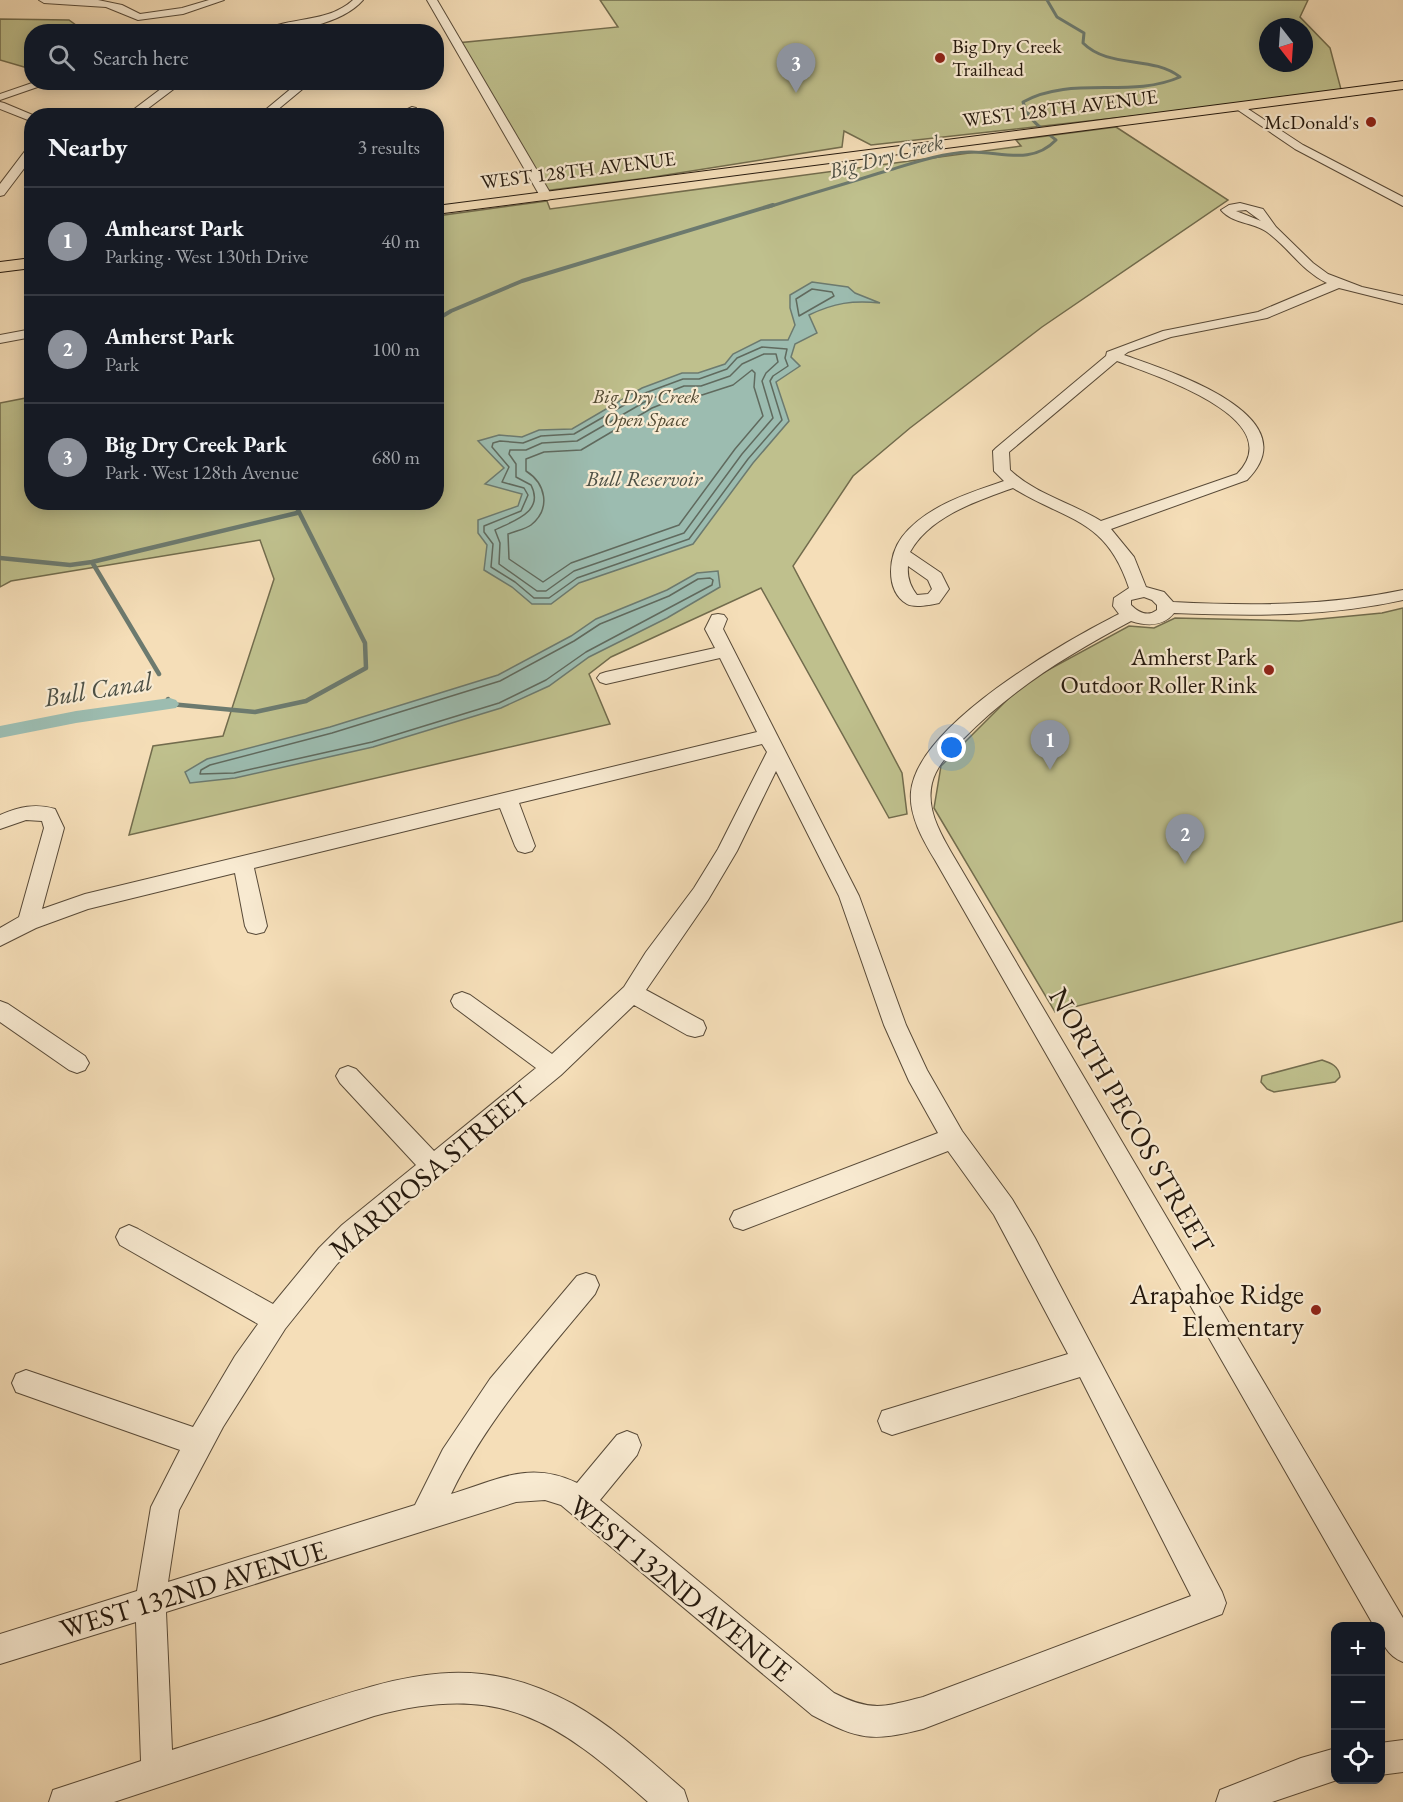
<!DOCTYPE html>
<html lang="en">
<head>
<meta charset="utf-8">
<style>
	body { margin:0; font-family:"EB Garamond",serif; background:#20242c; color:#f1f3f6 }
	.controls { position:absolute; right:18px; bottom:18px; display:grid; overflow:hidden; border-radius:12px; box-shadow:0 3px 15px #0003 }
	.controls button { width:54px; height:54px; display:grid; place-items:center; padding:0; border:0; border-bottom:2px solid #363941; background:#171b24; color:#f1f3f6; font:30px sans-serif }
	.compass { position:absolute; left:1259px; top:18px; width:54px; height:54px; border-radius:50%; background:#171b24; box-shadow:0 3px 15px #0003; rotate:163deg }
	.you { position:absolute; left:952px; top:748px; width:21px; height:21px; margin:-15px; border:4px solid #fff; border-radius:50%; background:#1a73e8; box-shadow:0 0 0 9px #1a73e833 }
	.badge { display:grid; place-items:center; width:39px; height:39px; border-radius:50%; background:#8c9099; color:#fff; font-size:20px; font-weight:700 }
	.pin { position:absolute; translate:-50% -50px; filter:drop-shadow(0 2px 3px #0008) }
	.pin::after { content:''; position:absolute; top:32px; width:21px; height:18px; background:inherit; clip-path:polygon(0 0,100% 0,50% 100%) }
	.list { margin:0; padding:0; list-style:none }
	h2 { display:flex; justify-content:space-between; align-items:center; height:78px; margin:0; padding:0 24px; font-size:26px }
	h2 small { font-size:20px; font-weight:400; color:#9ea1a6 }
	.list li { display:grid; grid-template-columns:39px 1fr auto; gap:18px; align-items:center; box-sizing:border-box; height:108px; padding:0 24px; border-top:2px solid #363941 }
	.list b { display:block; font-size:22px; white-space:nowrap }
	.list p { margin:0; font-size:20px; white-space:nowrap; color:#9ea1a6 }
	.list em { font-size:20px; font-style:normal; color:#9ea1a6 }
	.icon { flex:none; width:33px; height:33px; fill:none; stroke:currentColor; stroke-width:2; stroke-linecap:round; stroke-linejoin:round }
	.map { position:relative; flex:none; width:1403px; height:1802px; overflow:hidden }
	.search { position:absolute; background:#171b24; box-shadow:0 3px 15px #0003; left:24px; top:24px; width:420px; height:66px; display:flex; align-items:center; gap:15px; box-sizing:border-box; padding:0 21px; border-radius:24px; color:#9ea1a6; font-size:22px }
	.panel { position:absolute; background:#171b24; box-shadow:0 3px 15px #0003; left:24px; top:108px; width:420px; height:402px; border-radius:24px }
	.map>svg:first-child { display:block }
	.green { fill:#bfc08d; stroke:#726c4d; stroke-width:1.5; fill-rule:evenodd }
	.water { fill:#9cbcb0; stroke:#6c7a6f; stroke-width:1.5 }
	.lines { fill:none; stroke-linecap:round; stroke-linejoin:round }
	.shore { stroke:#606a5e; stroke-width:1.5 }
	.stream-far2 { stroke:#6c7a6f; stroke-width:3 }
	.stream-far1 { stroke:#6c7a6f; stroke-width:4 }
	.stream { stroke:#6c7a6f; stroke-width:4.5 }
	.canal { fill:#9cbcb0; fill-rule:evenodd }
	.minor-casing { stroke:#584a38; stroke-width:2 }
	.major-casing { stroke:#24180d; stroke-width:2 }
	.minor { fill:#f8ead1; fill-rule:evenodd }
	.major { fill:#f5deb8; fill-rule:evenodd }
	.poi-dot { fill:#8f2418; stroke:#f8ead1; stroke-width:2 }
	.labels { text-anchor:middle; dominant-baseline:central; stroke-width:4.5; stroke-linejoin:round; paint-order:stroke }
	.far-poi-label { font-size:20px; fill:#24180d; stroke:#f8ead1; text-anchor:start }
	.far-street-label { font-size:20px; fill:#24180d; stroke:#f8ead1 }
	.far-park-label { font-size:20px; font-style:italic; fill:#524a33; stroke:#f8ead1 }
	.far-water-label { font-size:22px; font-style:italic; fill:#4e5146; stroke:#f8ead1 }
	.poi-label { font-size:24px; fill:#24180d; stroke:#f8ead1; text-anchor:end }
	.water-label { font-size:26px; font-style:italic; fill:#4e5146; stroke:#f8ead1 }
	.near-street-label { font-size:28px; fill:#24180d; stroke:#f8ead1 }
	.near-poi-label { font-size:28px; fill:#24180d; stroke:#f8ead1; text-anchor:end }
</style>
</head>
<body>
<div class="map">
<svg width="1403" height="1802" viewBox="0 0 1403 1802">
	<rect width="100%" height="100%" fill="#f5deb8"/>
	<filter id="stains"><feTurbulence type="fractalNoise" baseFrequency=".00333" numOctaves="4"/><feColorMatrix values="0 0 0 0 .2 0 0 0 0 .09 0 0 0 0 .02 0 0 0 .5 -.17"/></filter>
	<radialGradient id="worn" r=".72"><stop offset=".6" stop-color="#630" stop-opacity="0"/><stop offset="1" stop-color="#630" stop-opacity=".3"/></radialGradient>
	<!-- green -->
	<path class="green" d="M600,0H1308L1300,17L1330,48L1342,93L871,145L844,131L842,147L647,178L543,191L457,43L618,27ZM1268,27H1304V63H1268Z
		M0,19L69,20L80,28L125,29L121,32H32L31,69L0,60Z
		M1116,127L1228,200L1042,327L910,428L853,476L793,566L902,773L907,814L889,818L761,588L611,657L589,674L610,724L129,835L153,746L223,736L274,579L260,540L11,581L0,587V403L31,397L32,502H436L437,216L547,201L550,209L1021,146L1016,140Z
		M1403,608V921L1055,1012L934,808L941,766L1024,683L1129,626L1154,628L1175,618L1299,621L1382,613Z
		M1322,1060C1331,1063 1339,1066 1340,1077L1335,1082L1274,1092L1267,1089L1261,1082L1262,1076Z"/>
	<!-- water -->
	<path class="water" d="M812,282L848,287L855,293L880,303C853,300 834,303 809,315L817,333L795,344L791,357L800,366L776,382L789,421L753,463L693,544L579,583L551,604H532L512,587L484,570L487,545L478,533V520L518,506L522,494L485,484L504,468L478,441L499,435L522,437L539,430L572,429L642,388L682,373H698L725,364L733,354L761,340H788L795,325L790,308V295Z
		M718,571L720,587L667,618L589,657L549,686L501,708L373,747L235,778L190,783L185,772L207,759L330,727L498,675L571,636L596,619L667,590L697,573Z"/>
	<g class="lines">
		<!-- shore -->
		<path class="shore" d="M812,289L832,292L834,296L799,316L796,299Z
			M762,347L787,349L785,358L788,366L773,376L770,381L782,420L748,459L689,539L577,578L549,598H534L515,582L491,567L493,544L484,532V526L521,511L528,495L524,488L502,482L509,467L492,447L493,443L500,441L523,443L541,436L574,434L645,393L683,379H699L727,369L737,358Z
			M764,354H776L778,362L766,373L762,381L773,418L742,454L684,533L574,571L546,591H537L499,564L500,543L495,530C513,521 545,512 531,485L516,477V464L509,454L510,450H526L542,443L577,441L648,400L684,386H701L730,376L742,364Z
			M752,370L755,373L754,387L763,416L735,449L679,525L571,563L543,582L509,559L508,534C515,531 526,529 531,525C552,508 545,483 526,471V459L544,452L581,450L652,408L685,395H702L733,385Z
			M710,578L713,580L712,585L586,652L546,680L499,703L372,742L234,773L200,774L201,770L210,765L332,733L500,681L574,641L600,624L669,596L698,579Z"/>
		<!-- stream-far2 -->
		<path class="stream-far2" d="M768,207C806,195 845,184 883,172C910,164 940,153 969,152C1000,151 1031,166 1056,140C1042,129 1028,120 1023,102C1072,75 1130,99 1180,77C1152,55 1109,69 1083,43L1084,33L1057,17L1047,0"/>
		<!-- stream-far1 -->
		<path class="stream-far1" d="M436,320L451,311L522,281L773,205"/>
		<!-- stream -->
		<path class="stream" d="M0,558L70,565L92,562L159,674
			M92,562L297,513
			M168,699L170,704L255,712L306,701L366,668L365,643L294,502"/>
		<!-- canal -->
		<path class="canal" d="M170,698L176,700L179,704L176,708L76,723L0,738V726L76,711Z"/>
		<defs>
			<path id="minor" d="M39,0H98L122,5L140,14L182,8L209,0H224L183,14L138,20L106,7L44,3Z
				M353,0H363C341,25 292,32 260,32C288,16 327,24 353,0Z
				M427,0H437L552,196L550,199L546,200L540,196Z
				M35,82H52L0,100V94Z
				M170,82H183L138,116H125Z
				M299,82H311L270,116H258Z
				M0,102L4,103L35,116H32V121L28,120L0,109Z
				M1239,103L1303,145L1403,197V206L1295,149L1235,108V104Z
				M412,107L416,108V112L408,116H393Z
				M32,146V158L4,195L0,196V184L28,147Z
				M1240,203L1263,209L1276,227L1313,263L1328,274L1362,287L1403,296V304L1339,288L1267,318L1171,337L1128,352L1124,355C1166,370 1312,415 1247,480L1111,529L1134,557L1146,587L1164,592L1173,602C1251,606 1327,606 1403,590V600C1327,617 1252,616 1174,613C1163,627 1147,626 1131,621C1069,654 1012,689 963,739C951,751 936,766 932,783C926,808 939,831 951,852L1403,1618V1662C1388,1656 1380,1643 1380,1626H1374L935,860C923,840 909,816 911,792C917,725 1064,642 1119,614L1113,606L1114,598L1129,588C1106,518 1068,522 1013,488C977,501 930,516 910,552L941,573L949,589L939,603C931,605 914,608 907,604C884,590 889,554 902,537C926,506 969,493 1004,481L994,471L993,451L996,448L1106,356L1107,352L1163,331L1258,312L1327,283C1302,271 1289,248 1267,232C1253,222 1233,224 1221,210L1229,205ZM1246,210L1261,221L1236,211ZM1117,361C1150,374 1292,418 1237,474L1101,521C1072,503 1035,494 1010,470L1009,452ZM908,566L928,580L932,589L928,594L917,595C910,586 907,577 908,566ZM1144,597L1152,600L1157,605V610C1148,617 1139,613 1131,605V600Z
				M32,329V337L0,343V335Z
				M718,614L724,615L727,619L723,629L859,896L906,1025L927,1070L962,1131L1012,1199L1035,1238L1222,1592L1226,1603L1222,1614L923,1729C872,1742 859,1740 812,1715L561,1505L545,1500L516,1502L166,1612L172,1750C215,1736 259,1723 302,1708C401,1676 474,1650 573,1704C614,1727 648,1759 684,1790L688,1802H648C556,1720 501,1682 374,1716L114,1802H49L53,1790L141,1761L136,1622L0,1664V1634L137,1591L151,1507L180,1450L16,1392L12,1383L16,1374L26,1370L193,1427L235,1356L258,1324L120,1245L116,1237L120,1229L129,1225L138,1229L273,1304L319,1248L342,1225L416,1165L340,1083L336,1076L340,1069L348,1066L356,1069L434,1151L536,1068L454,1007L451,1001L454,995L462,992L470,995L552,1054L624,987L646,952L694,888L718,849L767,752L762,744L519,803L535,846L532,851L525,853L518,851L515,846L500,808L254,868L267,926L264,932L256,934L248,932L245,926L235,873L88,909L36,928L0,946V928L19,917L44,828L42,821L26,820L0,829V815C19,807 35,803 55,809L64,828L42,909L85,894L757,732L720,658L606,684L600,682L597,678L600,674L606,672L715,648L705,629L712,615ZM776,771L839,896L884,1025L909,1081L938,1133L734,1211L730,1219L734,1227L743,1230L948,1151L994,1215L1068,1354L882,1411L878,1421L882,1431L892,1435L1080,1377L1191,1596L923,1697C884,1707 871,1712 834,1693L600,1500L637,1455L641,1445L637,1435L627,1431L617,1435L577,1483C530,1460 497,1480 451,1494C487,1419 543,1357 595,1294L599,1285L595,1276L586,1273L577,1276L490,1379L443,1449L415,1505L168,1582L179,1510L223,1427L285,1329L337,1264L360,1241L561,1075L634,1005L687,1035L695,1037L703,1035L706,1028L703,1021L646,990L708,900L737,851Z
				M0,1001L8,1004L85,1056L89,1063L85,1070L77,1073L69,1070L0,1022Z
				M1403,1740V1772L1380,1775V1743Z
				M1336,1748V1780H1337L1272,1802H1216L1220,1790L1301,1758Z"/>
			<path id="major" d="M1403,81V89L436,214V206Z
				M32,258V268L0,272V262Z"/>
		</defs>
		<!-- minor casing -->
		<use href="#minor" class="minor-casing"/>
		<!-- major casing -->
		<use href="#major" class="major-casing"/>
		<!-- minor -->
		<use href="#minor" class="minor"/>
		<!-- major -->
		<use href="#major" class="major"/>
	</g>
	<!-- markers -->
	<g class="poi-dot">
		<circle cx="940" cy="58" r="6"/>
		<circle cx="1371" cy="122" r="6"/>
		<circle cx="1269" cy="670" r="6"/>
		<circle cx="1316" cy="1310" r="6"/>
	</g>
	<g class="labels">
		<!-- far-poi labels -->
		<g class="far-poi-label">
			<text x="952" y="46">Big Dry Creek<tspan x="952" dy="23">Trailhead</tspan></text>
			<text x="1359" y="122" text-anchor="end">McDonald's</text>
		</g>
		<!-- far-street labels -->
		<g class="far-street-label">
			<text transform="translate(1060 108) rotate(-7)">WEST 128TH AVENUE</text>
			<text transform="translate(578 170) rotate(-7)">WEST 128TH AVENUE</text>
		</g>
		<!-- far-park labels -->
		<g class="far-park-label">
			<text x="646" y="396">Big Dry Creek<tspan x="646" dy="23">Open Space</tspan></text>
		</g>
		<!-- far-water labels -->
		<g class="far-water-label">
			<text transform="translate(886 156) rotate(-15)">Big Dry Creek</text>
			<text x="644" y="478">Bull Reservoir</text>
		</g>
		<!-- poi labels -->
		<g class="poi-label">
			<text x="1257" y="656">Amherst Park<tspan x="1257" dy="28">Outdoor Roller Rink</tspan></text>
		</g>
		<!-- water labels -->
		<g class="water-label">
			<text transform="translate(98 689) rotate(-9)">Bull Canal</text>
		</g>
		<!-- near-street labels -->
		<g class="near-street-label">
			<text transform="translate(1132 1120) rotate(60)">NORTH PECOS STREET</text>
			<text transform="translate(429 1172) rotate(-40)">MARIPOSA STREET</text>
			<text transform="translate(681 1588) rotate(39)">WEST 132ND AVENUE</text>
			<text transform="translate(193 1589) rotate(-17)">WEST 132ND AVENUE</text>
		</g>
		<!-- near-poi labels -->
		<g class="near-poi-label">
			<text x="1304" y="1294">Arapahoe Ridge<tspan x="1304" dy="32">Elementary</tspan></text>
		</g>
	</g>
	<rect width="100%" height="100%" filter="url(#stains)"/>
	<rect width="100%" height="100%" fill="url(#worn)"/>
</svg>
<div class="controls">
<button>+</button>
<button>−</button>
<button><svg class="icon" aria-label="locate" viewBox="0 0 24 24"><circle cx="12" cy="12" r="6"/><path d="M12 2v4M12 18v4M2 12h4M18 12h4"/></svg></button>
</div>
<svg class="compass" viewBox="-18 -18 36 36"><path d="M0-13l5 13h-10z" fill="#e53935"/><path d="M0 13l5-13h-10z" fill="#9ea1a6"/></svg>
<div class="you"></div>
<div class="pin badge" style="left:1050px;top:770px">1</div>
<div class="pin badge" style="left:1185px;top:864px">2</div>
<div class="pin badge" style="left:796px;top:93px">3</div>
<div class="search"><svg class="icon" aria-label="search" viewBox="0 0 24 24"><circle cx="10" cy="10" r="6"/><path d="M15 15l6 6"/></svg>Search here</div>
<section class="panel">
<h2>Nearby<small>3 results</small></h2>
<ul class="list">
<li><span class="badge">1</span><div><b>Amhearst Park</b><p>Parking · West 130th Drive</p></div><em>40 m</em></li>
<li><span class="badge">2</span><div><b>Amherst Park</b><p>Park</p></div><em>100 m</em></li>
<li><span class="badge">3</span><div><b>Big Dry Creek Park</b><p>Park · West 128th Avenue</p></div><em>680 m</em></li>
</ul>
</section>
</div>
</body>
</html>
